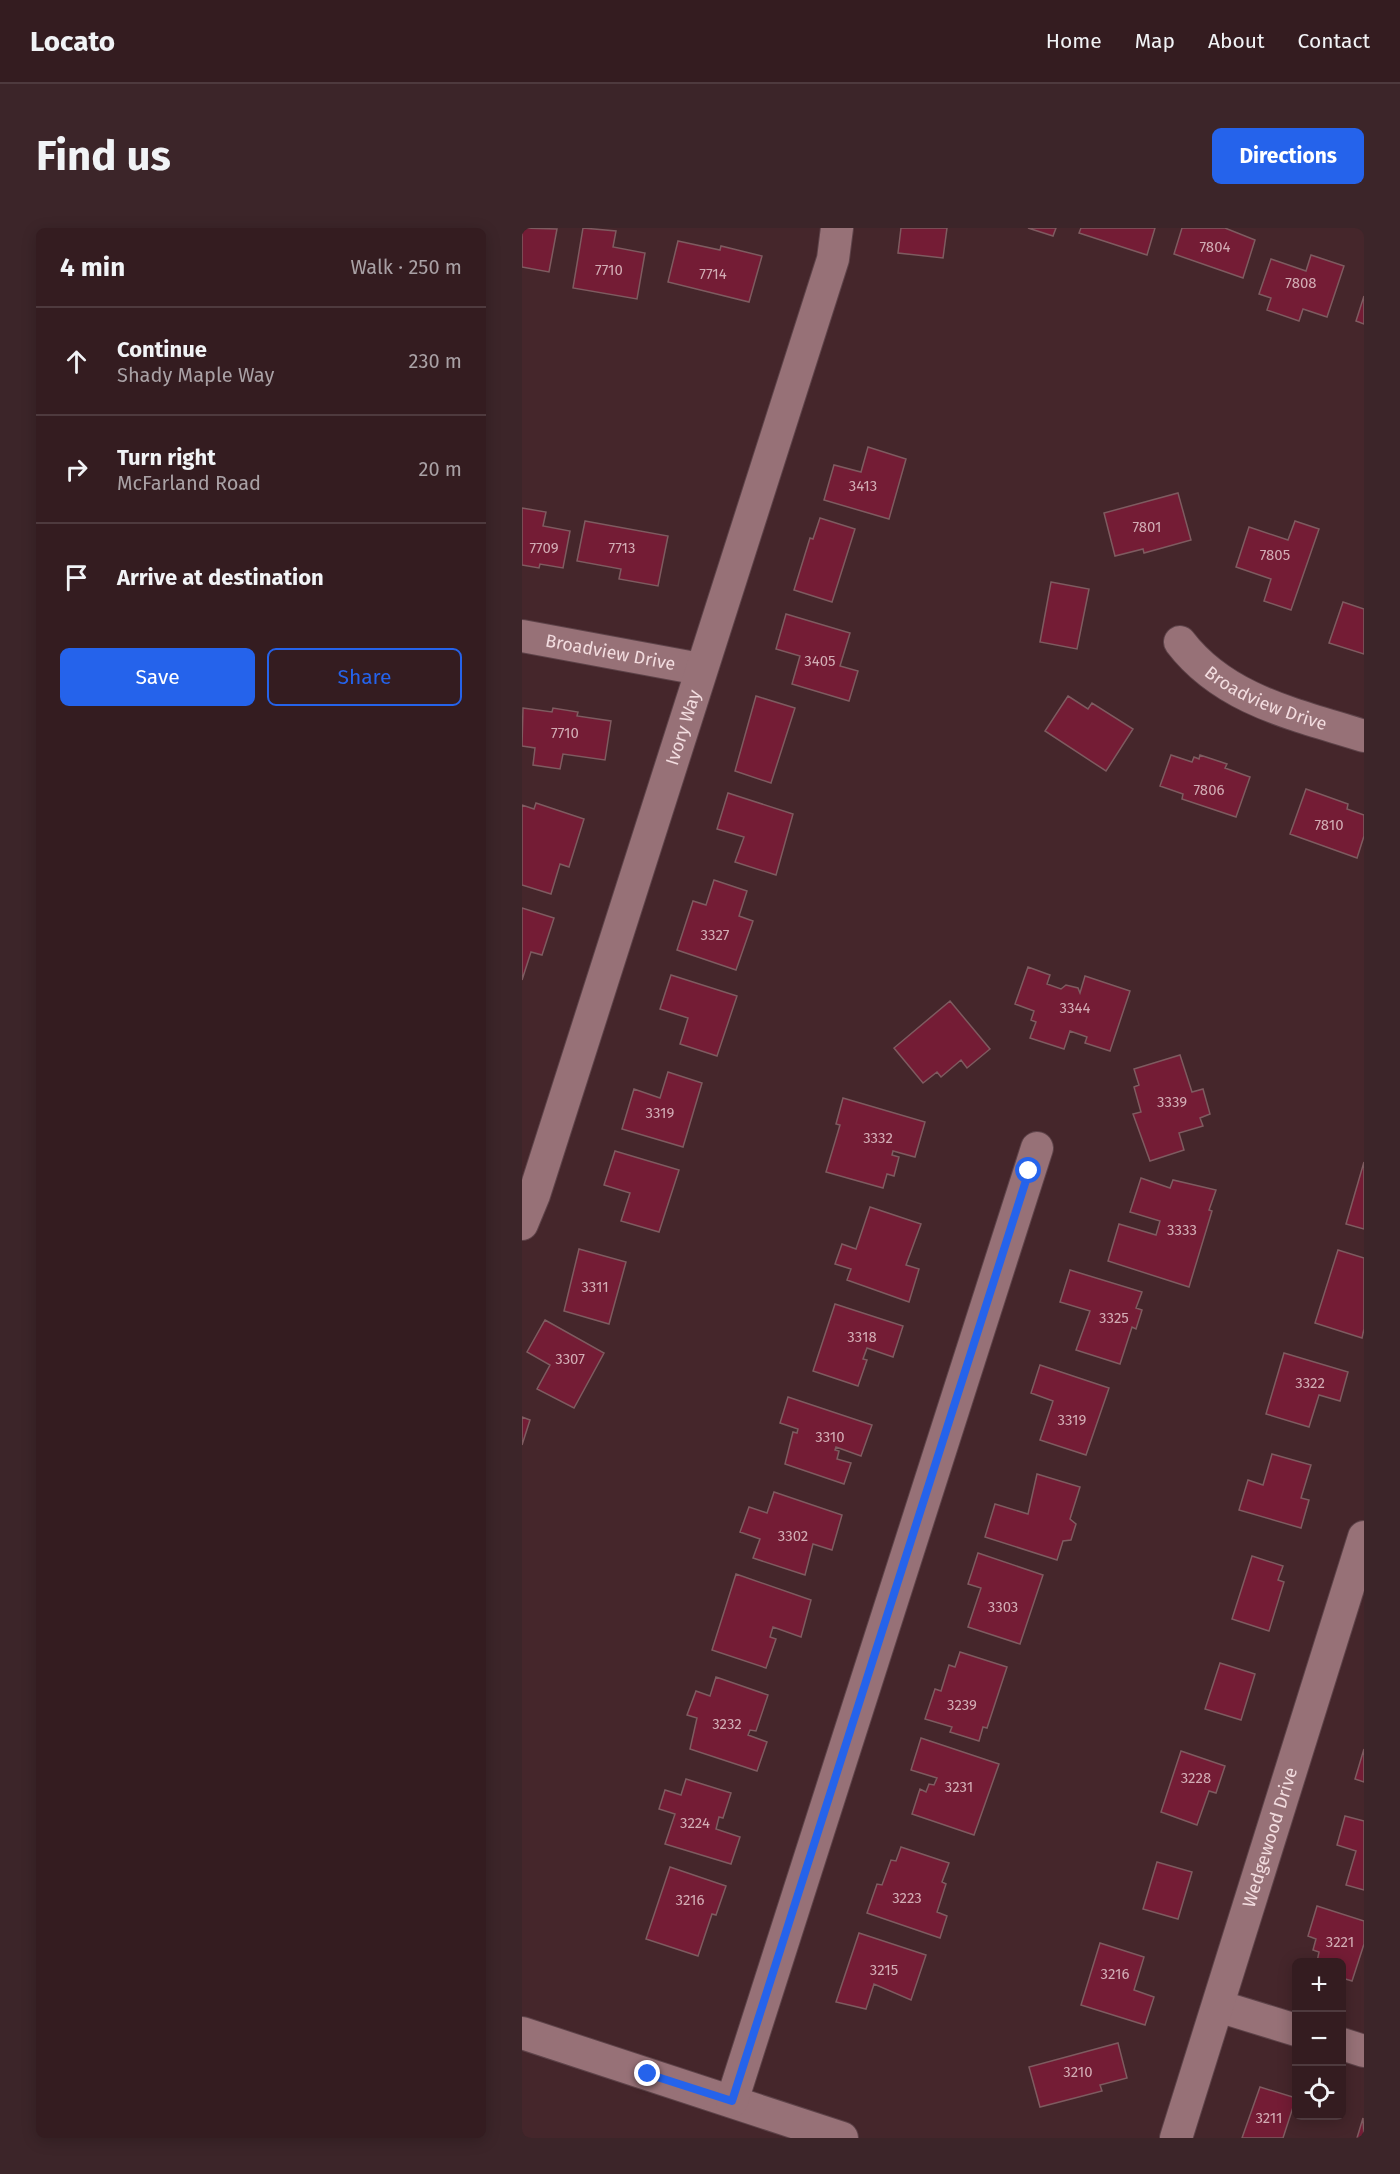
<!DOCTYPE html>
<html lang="en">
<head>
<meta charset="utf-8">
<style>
	body { margin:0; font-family:"Fira Sans",sans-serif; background:#3c2529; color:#f1f3f6 }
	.controls { position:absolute; right:18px; bottom:18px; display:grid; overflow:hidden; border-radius:9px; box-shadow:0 3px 15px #0003 }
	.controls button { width:54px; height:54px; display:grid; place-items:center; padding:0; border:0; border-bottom:2px solid #4e3a3e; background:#341c20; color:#f1f3f6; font:30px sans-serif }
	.stop { position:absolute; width:18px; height:18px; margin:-14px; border:4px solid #2563eb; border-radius:50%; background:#fff }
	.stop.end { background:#2563eb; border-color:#fff; box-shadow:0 2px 6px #0008 }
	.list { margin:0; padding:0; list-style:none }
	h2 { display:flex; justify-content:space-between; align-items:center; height:78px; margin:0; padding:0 24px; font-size:26px }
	h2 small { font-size:20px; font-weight:400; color:#a9a1a5 }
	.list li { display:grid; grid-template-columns:39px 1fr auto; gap:18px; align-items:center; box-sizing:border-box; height:108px; padding:0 24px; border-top:2px solid #4e3a3e }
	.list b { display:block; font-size:22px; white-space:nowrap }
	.list p { margin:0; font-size:20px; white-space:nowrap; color:#a9a1a5 }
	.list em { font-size:20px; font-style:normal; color:#a9a1a5 }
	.actions { display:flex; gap:12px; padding:18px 24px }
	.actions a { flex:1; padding:14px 0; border:2px solid #2563eb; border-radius:9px; text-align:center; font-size:21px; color:#2563eb }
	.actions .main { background:#2563eb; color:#fff }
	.icon { flex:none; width:33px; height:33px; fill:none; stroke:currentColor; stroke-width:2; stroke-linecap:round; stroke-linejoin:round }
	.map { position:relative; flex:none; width:842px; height:1910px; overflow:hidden; border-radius:9px }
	header { display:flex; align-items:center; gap:36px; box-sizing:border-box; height:84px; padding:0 30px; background:#341c20; border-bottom:2px solid #4e3a3e }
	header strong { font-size:28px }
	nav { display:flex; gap:33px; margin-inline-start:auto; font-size:21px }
	.intro { display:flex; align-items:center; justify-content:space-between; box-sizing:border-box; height:144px; padding:0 36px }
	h1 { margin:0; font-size:42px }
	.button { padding:15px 27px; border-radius:9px; background:#2563eb; color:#fff; font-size:21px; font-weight:700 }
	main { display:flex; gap:36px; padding:0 36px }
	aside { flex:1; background:#341c20; border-radius:9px; box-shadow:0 3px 15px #0003 }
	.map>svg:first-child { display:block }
	.building { fill:#741c35; stroke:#7e5b60; stroke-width:1.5 }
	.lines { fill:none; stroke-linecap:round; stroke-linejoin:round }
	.minor-casing { stroke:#5e4349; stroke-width:34 }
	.minor { stroke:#977177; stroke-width:32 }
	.route { stroke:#2563eb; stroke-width:8 }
	.labels { text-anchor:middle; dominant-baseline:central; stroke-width:4.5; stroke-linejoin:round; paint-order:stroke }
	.number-label { font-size:15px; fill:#d2acb4 }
	.street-label { font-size:18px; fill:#f2dcdf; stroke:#3a1c22 }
</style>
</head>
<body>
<header>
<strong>Locato</strong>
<nav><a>Home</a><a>Map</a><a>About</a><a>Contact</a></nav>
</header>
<div class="intro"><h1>Find us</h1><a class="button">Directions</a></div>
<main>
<aside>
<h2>4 min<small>Walk · 250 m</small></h2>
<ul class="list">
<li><svg class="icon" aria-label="ahead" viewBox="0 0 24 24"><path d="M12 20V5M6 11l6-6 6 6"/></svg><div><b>Continue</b><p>Shady Maple Way</p></div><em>230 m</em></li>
<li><svg class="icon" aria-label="right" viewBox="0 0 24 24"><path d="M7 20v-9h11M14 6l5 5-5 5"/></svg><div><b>Turn right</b><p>McFarland Road</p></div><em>20 m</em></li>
<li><svg class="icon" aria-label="arrive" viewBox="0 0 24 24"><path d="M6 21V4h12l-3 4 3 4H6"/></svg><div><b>Arrive at destination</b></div></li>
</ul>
<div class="actions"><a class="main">Save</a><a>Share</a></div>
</aside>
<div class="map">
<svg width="842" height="1910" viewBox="0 0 842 1910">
	<rect width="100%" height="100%" fill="#45262b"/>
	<!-- building -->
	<path class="building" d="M0,0L35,1L27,44L0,39Z
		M61,0L94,3L91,19L123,25L115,71L51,60Z
		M379,0H425L421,30L376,25Z
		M506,0H534L531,8Z
		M559,0H633L625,27L557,5Z
		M660,0H703L733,12L721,50L652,26Z
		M156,13L198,22L199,18L240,28L227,74L146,54Z
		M789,27L822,38L805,89L781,81L777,93L745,82L749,70L737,66L749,31L784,43Z
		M842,68V96L834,93Z
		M346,219L384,231L367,291L302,272L312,237L339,244Z
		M656,265L669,312L622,325L621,321L593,328L582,285Z
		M0,280L24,284L21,298L48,303L41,340L18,336L17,340L0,337Z
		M298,290L333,301L310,374L272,362L288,310L291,311Z
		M63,293L146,308L136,358L97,351L99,341L55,333Z
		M773,293L797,301L769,382L742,373L749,351L714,339L727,299L766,312Z
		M529,354L567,361L555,421L518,414Z
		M821,374L842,381V426L807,415Z
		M264,386L328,405L318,438L336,443L327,473L270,456L278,428L254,421Z
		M234,468L273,480L249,555L213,543Z
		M546,468L566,481L570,475L611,501L584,543L523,503Z
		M1,480L30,484L31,480L56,484L55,488L89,493L83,532L41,526L38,541L11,537L13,520L0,518Z
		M649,527L670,534L672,529L677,531L678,527L705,536L703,540L728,549L714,589L660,571L661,566L638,558Z
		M784,561L826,576L825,581L842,587V608L835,630L768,606Z
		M206,565L271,586L254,647L213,634L222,609L195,601Z
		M14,575L62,591L47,639L38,636L29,666L0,657V577L12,581Z
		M192,652L225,663L217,688L231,693L214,742L155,722L171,673L184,677Z
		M0,680L32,690L20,727L9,724L0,752Z
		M506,739L528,747L525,756L539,761L544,757L556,760L558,765L563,748L608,763L588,823L563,815L565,809L548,803L542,821L508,810L514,794L509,792L512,783L493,776Z
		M149,747L215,768L195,828L158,816L166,790L138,781Z
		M428,773L468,821L445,840L439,832L419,849L415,844L401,855L372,820Z
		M658,827L670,864L681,861L688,886L678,890L681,898L657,905L662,922L628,933L611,886L619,884L612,859L617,857L612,841Z
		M146,844L180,855L161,919L100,901L112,861L138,870Z
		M321,870L403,894L393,929L371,923L370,927L377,929L372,948L365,946L361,960L304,944L318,897L314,896Z
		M93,923L157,942L137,1004L99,993L108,965L82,957Z
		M842,934V1001L824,996Z
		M619,950L648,960L651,952L694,962L687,982L690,983L667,1059L586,1033L597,996L634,1007L638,993L608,984Z
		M348,979L399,996L384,1037L397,1041L387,1074L325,1052L329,1041L313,1036L320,1016L334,1021Z
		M57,1021L104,1034L87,1096L42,1083Z
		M816,1022L842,1030V1101L840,1110L793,1095Z
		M548,1042L620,1064L614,1080L620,1082L614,1101L610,1099L598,1136L554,1122L568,1083L538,1074Z
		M313,1076L381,1098L371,1129L345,1120L341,1131L345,1132L336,1158L291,1143Z
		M23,1092L82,1125L52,1180L15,1161L28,1137L5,1124Z
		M762,1125L826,1144L818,1173L797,1167L787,1199L744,1186Z
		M518,1137L587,1160L564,1227L518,1212L531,1173L509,1165Z
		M266,1169L350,1197L339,1228L314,1219L313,1222L317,1223L315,1231L329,1235L322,1256L263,1236L271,1204L275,1205L276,1201L258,1195Z
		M0,1189L8,1192L0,1217Z
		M750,1226L789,1237L779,1270L787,1272L779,1300L717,1282L726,1252L741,1257Z
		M515,1246L558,1259L548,1291L554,1296L549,1312L541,1313L535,1332L463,1309L473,1276L506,1286Z
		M252,1264L320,1287L310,1322L291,1316L283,1347L231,1330L238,1311L218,1304L227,1279L245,1285Z
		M456,1325L521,1347L498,1416L446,1399L459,1360L446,1356Z
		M730,1328L761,1338L756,1352L762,1354L747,1403L710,1391Z
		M214,1346L289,1372L279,1409L251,1399L248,1409L254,1411L244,1440L190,1422Z
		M438,1424L485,1439L465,1500L461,1499L457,1513L428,1504L430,1499L403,1491L413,1461L419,1463L427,1437L433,1439Z
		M698,1435L733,1446L719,1492L683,1481Z
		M194,1449L246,1467L234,1503L228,1502L226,1507L245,1514L235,1543L168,1521L175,1490L165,1487L174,1463L188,1468Z
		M399,1510L477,1536L452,1607L390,1586L398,1561L404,1564L407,1556L412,1557L415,1550L389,1542Z
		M842,1521V1554L833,1551Z
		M659,1523L703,1538L694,1565L687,1563L675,1597L639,1584Z
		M164,1551L209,1565L201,1590L197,1589L194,1601L218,1609L209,1636L143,1616L153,1586L137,1581L143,1562L159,1567Z
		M823,1588L842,1593V1662L824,1657L834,1623L815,1617Z
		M379,1619L427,1635L420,1654L424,1656L415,1684L425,1688L418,1710L345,1685L355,1656L360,1657L369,1632L374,1633Z
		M635,1634L670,1644L656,1691L621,1681Z
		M148,1639L204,1658L194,1687L190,1686L176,1728L124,1711Z
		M795,1678L842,1693V1716L830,1753L820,1750V1734H795L797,1724L791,1722L794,1711L786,1708Z
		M337,1705L404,1727L389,1772L352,1756L344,1781L314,1774Z
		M578,1715L622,1729L612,1762L632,1769L623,1797L559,1777Z
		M596,1815L605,1850L578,1857L580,1863L518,1879L507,1839Z
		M738,1859L774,1870L761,1910H720Z
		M841,1890L842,1910H835Z"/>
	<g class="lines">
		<defs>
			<g id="minor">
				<path id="s1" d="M0,408L178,441"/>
				<path id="s2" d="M658,414C703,473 776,487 842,508"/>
				<path id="s3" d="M0,996L12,967L311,31L315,0"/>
				<path d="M696,1778L774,1802"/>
				<path d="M0,1805L320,1910"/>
				<path d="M820,1816L842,1823"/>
				<path d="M210,1873L515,920"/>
				<path id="s4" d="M654,1910L842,1309"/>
			</g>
		</defs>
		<!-- minor casing -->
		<use href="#minor" class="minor-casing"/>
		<!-- minor -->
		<use href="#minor" class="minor"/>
	</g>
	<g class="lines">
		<!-- route -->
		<path class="route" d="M126,1846L210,1873L507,943"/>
	</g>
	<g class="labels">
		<!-- number labels -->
		<g class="number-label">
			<text x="693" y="19">7804</text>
			<text x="87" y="42">7710</text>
			<text x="191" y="46">7714</text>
			<text x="779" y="55">7808</text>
			<text x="341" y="258">3413</text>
			<text x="625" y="299">7801</text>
			<text x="22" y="320">7709</text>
			<text x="100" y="320">7713</text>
			<text x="753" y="327">7805</text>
			<text x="298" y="433">3405</text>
			<text x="43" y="505">7710</text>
			<text x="687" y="562">7806</text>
			<text x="807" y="597">7810</text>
			<text x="193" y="707">3327</text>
			<text x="553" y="780">3344</text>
			<text x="650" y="874">3339</text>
			<text x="138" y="885">3319</text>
			<text x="356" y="910">3332</text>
			<text x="660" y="1002">3333</text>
			<text x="73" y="1059">3311</text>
			<text x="592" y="1090">3325</text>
			<text x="340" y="1109">3318</text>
			<text x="48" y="1131">3307</text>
			<text x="788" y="1155">3322</text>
			<text x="550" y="1192">3319</text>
			<text x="308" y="1209">3310</text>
			<text x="271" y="1308">3302</text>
			<text x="481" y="1379">3303</text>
			<text x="440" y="1477">3239</text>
			<text x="205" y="1496">3232</text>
			<text x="674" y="1550">3228</text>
			<text x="437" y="1559">3231</text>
			<text x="173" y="1595">3224</text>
			<text x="385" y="1670">3223</text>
			<text x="168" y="1672">3216</text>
			<text x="818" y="1714">3221</text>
			<text x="362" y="1742">3215</text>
			<text x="593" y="1746">3216</text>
			<text x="556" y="1844">3210</text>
			<text x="747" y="1890">3211</text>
		</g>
		<!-- street labels -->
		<g class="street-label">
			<text stroke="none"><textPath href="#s1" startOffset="90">Broadview Drive</textPath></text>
			<text stroke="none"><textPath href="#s2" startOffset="105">Broadview Drive</textPath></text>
			<text stroke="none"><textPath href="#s3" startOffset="522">Ivory Way</textPath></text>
			<text stroke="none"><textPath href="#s4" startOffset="315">Wedgewood Drive</textPath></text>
		</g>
	</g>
</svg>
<div class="controls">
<button>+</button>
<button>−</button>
<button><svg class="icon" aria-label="locate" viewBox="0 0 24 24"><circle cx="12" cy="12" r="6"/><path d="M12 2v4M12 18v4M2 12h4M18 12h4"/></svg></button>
</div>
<div class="stop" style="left:507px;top:943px"></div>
<div class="stop end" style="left:126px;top:1846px"></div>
</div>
</main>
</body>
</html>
